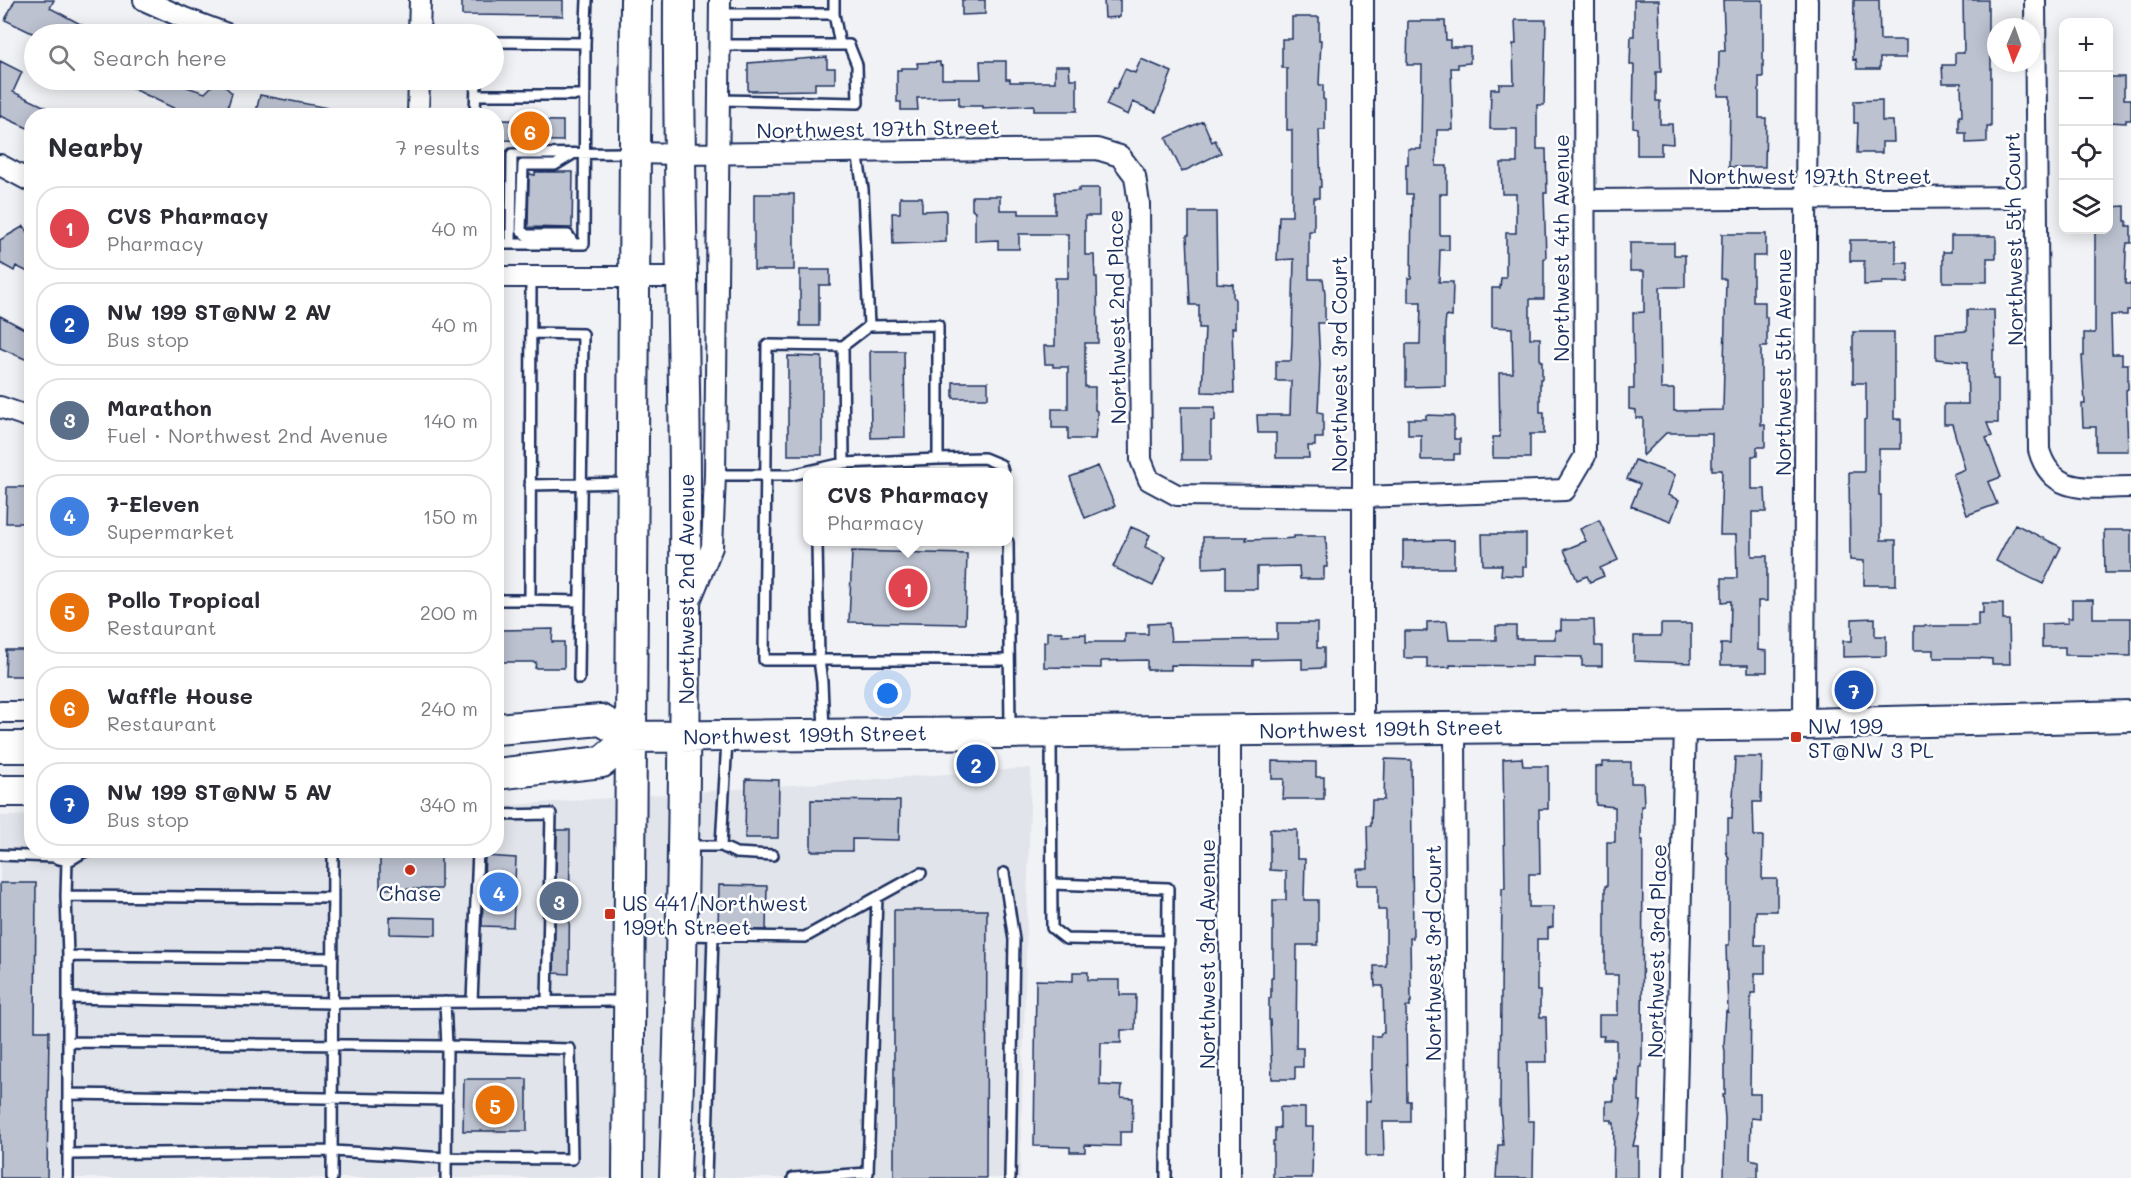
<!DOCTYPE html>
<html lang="en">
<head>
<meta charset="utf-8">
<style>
	body { margin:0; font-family:Mali,sans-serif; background:#f2f2f3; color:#2b2b33 }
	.controls { position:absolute; right:18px; top:18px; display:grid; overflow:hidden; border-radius:12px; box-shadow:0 3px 15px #0003 }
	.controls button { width:54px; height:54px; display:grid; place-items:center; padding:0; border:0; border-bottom:2px solid #e1e1e2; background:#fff; color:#2b2b33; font:30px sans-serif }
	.compass { position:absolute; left:1987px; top:18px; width:54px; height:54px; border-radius:50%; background:#fff; box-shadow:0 3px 15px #0003; rotate:182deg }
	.you { position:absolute; left:888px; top:694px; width:21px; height:21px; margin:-15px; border:4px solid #fff; border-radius:50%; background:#1a73e8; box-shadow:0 0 0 9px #1a73e833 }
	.badge { display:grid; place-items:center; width:39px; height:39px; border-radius:50%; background:#c8321e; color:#fff; font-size:20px; font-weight:700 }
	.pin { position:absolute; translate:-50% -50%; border:3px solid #fff; box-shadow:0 2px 6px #0006 }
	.popup { position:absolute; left:803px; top:468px; width:210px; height:78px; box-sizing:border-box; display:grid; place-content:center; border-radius:12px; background:#fff; filter:drop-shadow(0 2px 4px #0005); font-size:20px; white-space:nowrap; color:#7c7c81 }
	.popup b { font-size:22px; color:#2b2b33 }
	.popup::after { content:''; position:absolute; left:50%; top:100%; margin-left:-12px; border:12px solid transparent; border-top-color:#fff }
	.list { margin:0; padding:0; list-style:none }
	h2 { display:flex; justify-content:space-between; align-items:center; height:78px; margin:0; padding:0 24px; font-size:26px }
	h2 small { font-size:20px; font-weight:400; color:#7c7c81 }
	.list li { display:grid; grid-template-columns:39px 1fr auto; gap:18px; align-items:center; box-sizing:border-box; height:84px; margin:0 12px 12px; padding:0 12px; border:2px solid #e1e1e2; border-radius:24px }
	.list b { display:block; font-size:22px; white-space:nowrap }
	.list p { margin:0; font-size:20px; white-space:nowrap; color:#7c7c81 }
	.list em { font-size:20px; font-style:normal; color:#7c7c81 }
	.icon { flex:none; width:33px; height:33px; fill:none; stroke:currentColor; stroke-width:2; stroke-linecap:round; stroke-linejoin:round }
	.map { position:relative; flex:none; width:2131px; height:1178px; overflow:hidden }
	.search { position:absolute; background:#fff; box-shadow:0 3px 15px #0003; left:24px; top:24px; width:480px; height:66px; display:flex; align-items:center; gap:15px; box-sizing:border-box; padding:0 21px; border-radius:33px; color:#7c7c81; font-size:22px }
	.panel { position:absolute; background:#fff; box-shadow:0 3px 15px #0003; left:24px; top:108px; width:480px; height:750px; border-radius:24px }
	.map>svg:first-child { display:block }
	.built { fill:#e1e4ea }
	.building { fill:#bcc2d0; stroke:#1b2f5e; stroke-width:1.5 }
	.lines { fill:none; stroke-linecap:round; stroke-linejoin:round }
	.lane-casing { stroke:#1b2f5e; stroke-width:14 }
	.street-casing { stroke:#1b2f5e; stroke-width:24 }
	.primary-casing { stroke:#1b2f5e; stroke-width:34 }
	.lane { stroke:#fff; stroke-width:9 }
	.street { stroke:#fff; stroke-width:20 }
	.primary { stroke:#fff; stroke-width:30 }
	.poi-dot { fill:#c8321e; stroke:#fff; stroke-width:2 }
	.labels { text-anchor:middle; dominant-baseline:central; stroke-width:5; stroke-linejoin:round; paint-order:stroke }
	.street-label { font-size:21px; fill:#1b2f5e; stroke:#fff }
	.poi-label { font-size:21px; fill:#1b2f5e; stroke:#fff; text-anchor:start }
</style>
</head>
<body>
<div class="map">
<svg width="2131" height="1178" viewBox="0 0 2131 1178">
	<rect width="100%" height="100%" fill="#f1f2f5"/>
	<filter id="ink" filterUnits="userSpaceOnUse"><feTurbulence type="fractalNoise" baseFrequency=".0167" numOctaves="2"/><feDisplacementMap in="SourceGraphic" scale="12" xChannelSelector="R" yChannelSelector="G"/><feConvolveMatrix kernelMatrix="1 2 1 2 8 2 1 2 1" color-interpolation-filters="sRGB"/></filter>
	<g filter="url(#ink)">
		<!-- built -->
		<path class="built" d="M1031,768L1020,1178H0V816L31,815L32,850H496L497,806Z"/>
		<!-- building -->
		<path class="building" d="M15,0H54L50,8L99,34H34L5,20Z
			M462,0H563V16L462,15Z
			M962,0H985V14L962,15Z
			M1104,0H1120V17L1105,18Z
			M1634,0H1659L1661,72H1656V101H1660V124H1672L1673,144L1661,143V155H1637V128L1633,127L1634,65H1630L1631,36H1634Z
			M1723,0H1763V77H1759V118H1766L1765,167H1729L1730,96H1718L1719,51H1725Z
			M1854,0H1879L1880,40H1906V58H1880V69H1857L1856,59L1853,60Z
			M1963,0H1988V35H1991V127H1987V142L1966,143V133H1959V116H1962L1961,83H1943L1942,65H1955V53H1964Z
			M1292,17H1319V40H1321L1319,85H1323V99L1325,100V130H1319L1321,187H1319V198H1314V231H1309V279H1323L1325,293V323H1318L1320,364L1318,412L1323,413V438H1315V446H1308L1309,458H1276V433H1258L1257,415H1290L1291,381H1276V361H1291L1292,341L1294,259L1277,260L1279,216H1292V130H1287V68H1282V39H1292Z
			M1515,20H1546L1544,105H1537V149H1546L1547,193H1544L1546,258H1544V299H1530V338H1540V361H1542V379H1540V412H1544V434H1530V458H1493V437H1500L1499,373H1513L1512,328L1492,327V288H1500L1501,278H1506V233H1516V194H1502L1501,163H1517V129H1490L1491,89H1499V84H1514L1513,44H1516Z
			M1408,21H1445L1446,40H1450V47H1470V63L1458,64V68H1451L1453,130H1437L1436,166H1447V194H1440V235H1449V250H1440L1439,282H1453L1452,317L1446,316L1445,325V386L1406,387V344H1420L1421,302H1408V278H1411L1412,194H1406V164H1408V149H1421L1422,65H1407Z
			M827,57V68H835V83H815V90L748,91V63Z
			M1141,59L1172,72L1156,112L1133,102L1128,115L1106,105L1114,88L1116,89L1125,69L1135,73Z
			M0,61L22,72L13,92L65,116H32V130L1,116L0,118Z
			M980,61H1006V79H1010V82H1055V66H1069L1070,79H1077V111H1034V105L983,108V106H959V97L917,98L918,110H901V102H897V70H901V68H918L917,63L940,62V65L942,66V79H981Z
			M2109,77H2124V99H2131V120H2126V123L2109,122Z
			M115,80H165L205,93L218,80L232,93L225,116H190Z
			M260,95L328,108L327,116H255Z
			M1882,100V121H1893L1894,142H1882V153H1857L1858,123H1854V101Z
			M497,120L563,121V141L497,140Z
			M1203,121L1212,142L1215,140L1221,153L1182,172L1166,138Z
			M535,172H573L572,228L528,227L529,174L535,175Z
			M1079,188H1099V216H1085V255H1094L1095,277H1097L1098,343H1085V387H1095V410L1097,411V419L1095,439H1068V428H1052V409H1068V367H1053V364H1045L1044,346H1055V278H1068V234H1019V249H998V240L975,241V211L972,210V196H1000V210H1019V214H1055V192L1079,191Z
			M754,194H794V270H754Z
			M900,197H922V211L946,210V242L893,244L892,213H900Z
			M2125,206V221H2127V226H2131V243H2127L2126,251L2125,284H2131V310H2127V315H2111L2112,354H2122V364H2128V389L2126,390L2128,451H2096V427H2083L2082,404H2085L2082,356H2084V333H2095V230H2109V207Z
			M1189,212H1216L1217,283L1233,284V298H1235V328H1232L1234,393L1202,392L1205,328H1199V305H1190L1187,235H1189Z
			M24,226L32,239V274L16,266L14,271L0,263V240Z
			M1722,234H1766V256H1753V302H1765V317H1767V347H1761V425H1765V447H1757V456H1752V489H1765L1766,512H1752V556H1767V601H1758V650L1767,651V672H1748V665H1721V644H1730L1731,601L1722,602V578H1737L1736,535H1720L1722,470H1712V433H1666L1643,456V418H1636V410L1629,409V389H1634L1633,313L1644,312V271H1630V243H1674V255H1685V287H1660L1661,389H1674V411L1723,410L1726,279H1721Z
			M1951,236H1996V258H1987V282H1943V252H1951Z
			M1850,240H1896V263H1908V282H1882V284L1864,285V261H1850Z
			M800,270H830V285H819V326H800Z
			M1967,310H1994L1995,350H1993V379H1998V423H1987L1992,436L1986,438L2001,477L1988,482L1997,504L1967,515L1953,474L1965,469L1952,424H1944V404H1968L1967,362L1936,359V333L1967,331Z
			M0,316L32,333V362L0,348Z
			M1853,332H1894V419H1901V449H1879V495H1881V540H1896V585H1864V561L1850,560L1849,472H1864V420L1866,419V383H1853Z
			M870,351H904L905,437L871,438Z
			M788,356L822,357V455H788Z
			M953,382H988V398H953Z
			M1181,407H1215V421H1211V460H1182Z
			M1426,415L1454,416V439H1460V454H1454V460H1421V435H1408V419H1426Z
			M1635,460L1675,475L1668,495L1679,500L1671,521L1631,506L1640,484L1627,479Z
			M1098,466L1115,506L1085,518L1070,477Z
			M7,487H32V523H6Z
			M1599,520L1618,560L1600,568L1604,576L1590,582L1587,576L1577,580L1564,550L1586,541L1580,529Z
			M2015,524L2061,547L2043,584L1996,561Z
			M1131,527L1150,535L1145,547L1166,557L1153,586L1113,567Z
			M2104,530H2131V573H2105Z
			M1482,534H1526V567H1523V576L1501,575L1502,565H1483Z
			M1294,536H1326L1327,567H1324V579H1300L1299,566L1257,567V589H1226V567L1203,568V537H1247L1246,540L1281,539L1294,538Z
			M1454,540V568H1403V541Z
			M852,551L967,554L965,624L849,622Z
			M2072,600H2093V618H2131V656L2065,655V647H2042V624L2068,623V618H2072Z
			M1983,603H2003V620H2009L2010,664H1992V659L1978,658H1934V650H1914V626H1978V613H1983Z
			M1875,618V636H1886V656L1843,657V641H1852V619Z
			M1561,620H1594L1595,646H1602V666H1582V657L1532,656V666L1450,665V667L1427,668V658H1404V631H1427V622L1447,621L1449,640H1496V626H1516V639H1555V630H1561Z
			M1169,623L1171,641L1277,639V623H1317V648H1324V668L1302,669V659L1253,660V666L1171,665V670H1147V660L1101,661V668L1044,667V642H1047V632H1062V635L1086,634V642H1125V634H1148V624Z
			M1661,624H1691V663L1634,661V636H1661Z
			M553,629L552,642H564V668H535L536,662H496V630Z
			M6,650H32V676H5Z
			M1735,757H1762L1761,802H1753L1754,836H1763L1762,879H1777V911H1756L1755,945H1765V973H1755V993H1751L1750,1094H1760V1119L1751,1118L1750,1159L1758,1161V1178H1724L1725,1118L1723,1095H1725V1052L1724,1045L1726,1011L1728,1012L1726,945H1729V859L1726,851V833H1728V818H1732Z
			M1522,758L1523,766H1548V809H1539L1540,874H1529V907H1553V927L1548,928V939H1537V991H1540V1017H1546L1547,1062H1527L1528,1121H1534L1533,1178H1496L1498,1145H1503L1500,1106L1502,888H1505L1503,759Z
			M1385,759L1411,760L1413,938H1410L1411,1002H1410V1007H1406L1407,1101H1410V1122H1383L1384,1156H1366V1101H1371L1370,1070H1372V1036H1380L1381,1033H1384L1383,986H1375L1374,966H1386V910H1378V885H1357V869H1368L1367,826H1371L1372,800H1384Z
			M1272,761L1316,762V777H1324V799H1283L1284,779H1272Z
			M1603,762H1631V783H1643L1644,806H1641V840H1643L1642,1067H1640L1639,1101H1641L1640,1117L1633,1146H1638V1178H1613L1614,1123H1612V1120H1606V1101H1614V1078L1616,1079V1040H1603L1604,1036H1599V1015H1618V975H1605V886H1607V842H1615V807L1596,805V767L1603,766Z
			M746,779L779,780L778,838H745Z
			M811,800L900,801L899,840L852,839V851H811Z
			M1270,829L1297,830V859H1305L1304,900H1318V945H1297L1296,1048H1303V1067H1295V1079H1272L1270,1020H1269V998H1271V978H1273V900H1286V871L1270,870Z
			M557,830H570L569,974L554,973Z
			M380,850H441V889H380Z
			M485,856L516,858L513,927L482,926Z
			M0,883H36L35,1031H49L47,1178H0Z
			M719,885L767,886L766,930L718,929Z
			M894,910H987L986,1178H894Z
			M390,917L436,918V935L390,934Z
			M1073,972H1088V980H1120V995H1136L1135,1030H1121V1043H1101L1100,1085L1122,1086L1121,1097L1133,1098L1132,1132H1120V1146L1085,1145V1152H1070V1147L1034,1146L1036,980L1073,981Z
			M464,1079H527V1131H463Z
			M1280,1107L1305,1108V1127H1313L1312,1178H1273V1141H1275V1128H1280Z"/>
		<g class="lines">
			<defs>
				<path id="lane" d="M834,0V14L840,45
					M720,14H834
					M494,42L585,43
					M476,95H585
					M720,100L858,103L857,65L849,45H720
					M475,116L476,80
					M857,152L863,189L869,326L938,325V459L984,458L1001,465L1003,472
					M573,154L555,165H523L521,230L526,235H568L574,244
					M496,244H584L585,43L587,0
					M511,244L512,154L630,153
					M531,333L583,334L579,679
					M843,346L767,345L764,660H1009
					M844,463L843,346L869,326
					M715,475H791L844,463L938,459
					M530,485L628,483
					M817,542L819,660L822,682L824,731
					M1008,542L1010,728
					M496,600H530L531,277
					M530,600L580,601
					M1051,737L1052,928L1066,939L1168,941
					M496,815L551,814L547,1002
					M686,846H721L736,853L773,855
					M721,846L727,740
					M0,855L54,857C74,866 73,855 87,851C93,849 102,851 108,850
					M67,860L66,896L68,956V1178
					M1004,873L1014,940L1010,1178
					M1052,884L1168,888L1166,1178
					M66,896L333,898
					M684,935L805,937L921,873
					M68,956L333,958
					M68,998L332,1003L626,1001
					M472,1002L478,850
					M68,1042L447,1046L446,1178
					M68,1094L447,1100
					M68,1154L333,1151L446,1158L572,1159L570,1049L447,1046L445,1002
					M332,1178L333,850
					M706,1178L713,934
					M793,1178L868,1173L877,897"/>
				<path id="street" d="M144,0L184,18L227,34
					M1363,0V728
					M2035,0L2039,450C2052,497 2091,487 2131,487
					M419,34L420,0
					M418,116L419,80
					M635,153L680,154L1097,149L1120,156L1135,176L1139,204L1141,460L1149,480L1177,495L1362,497L1565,490L1585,456L1584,0
					M0,165L32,182
					M1584,200L2037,197
					M496,277H682
					M0,407L32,418
					M690,601L712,547L715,475L720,0
					M0,712H32
					M1804,724L1807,0
					M1455,727L1457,1178
					M1230,730V1178
					M1674,1178L1685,725"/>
				<path id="primary" d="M496,729L601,720L631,737L1804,724L2131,716
					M0,747H32
					M496,774L602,762L631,737
					M0,791H32
					M628,1178L636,0
					M675,1178C683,943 686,708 685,474C684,316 678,158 679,0"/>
			</defs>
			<!-- lane casing -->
			<use href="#lane" class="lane-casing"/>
			<!-- street casing -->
			<use href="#street" class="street-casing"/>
			<!-- primary casing -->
			<use href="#primary" class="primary-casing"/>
			<!-- lane -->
			<use href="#lane" class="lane"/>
			<!-- street -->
			<use href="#street" class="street"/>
			<!-- primary -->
			<use href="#primary" class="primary"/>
		</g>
	</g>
	<!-- markers -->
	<g class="poi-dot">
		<rect x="1790" y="731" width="12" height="12" rx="3"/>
		<circle cx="410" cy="870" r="6"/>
		<rect x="604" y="908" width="12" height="12" rx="3"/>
	</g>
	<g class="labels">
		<!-- street labels -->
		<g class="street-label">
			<text transform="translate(878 128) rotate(-1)">Northwest 197th Street</text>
			<text x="1810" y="175">Northwest 197th Street</text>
			<text transform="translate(2013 239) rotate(-91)">Northwest 5th Court</text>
			<text transform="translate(1560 248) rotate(-90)">Northwest 4th Avenue</text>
			<text transform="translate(1116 317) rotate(-91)">Northwest 2nd Place</text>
			<text transform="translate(1782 362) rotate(-90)">Northwest 5th Avenue</text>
			<text transform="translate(1338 364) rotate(-90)">Northwest 3rd Court</text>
			<text transform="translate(685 589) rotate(-90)">Northwest 2nd Avenue</text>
			<text transform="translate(1381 728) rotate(-1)">Northwest 199th Street</text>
			<text transform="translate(805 734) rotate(-1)">Northwest 199th Street</text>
			<text transform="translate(1656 951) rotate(-89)">Northwest 3rd Place</text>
			<text transform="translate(1432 953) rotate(-90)">Northwest 3rd Court</text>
			<text transform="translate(1206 954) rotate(-90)">Northwest 3rd Avenue</text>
		</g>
		<!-- poi labels -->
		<g class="poi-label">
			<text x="1808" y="725">NW 199<tspan x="1808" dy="24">ST@NW 3 PL</tspan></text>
			<text x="410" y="892" text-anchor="middle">Chase</text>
			<text x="622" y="902">US 441/Northwest<tspan x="622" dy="24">199th Street</tspan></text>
		</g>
	</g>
</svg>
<div class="controls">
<button>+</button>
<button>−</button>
<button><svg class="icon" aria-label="locate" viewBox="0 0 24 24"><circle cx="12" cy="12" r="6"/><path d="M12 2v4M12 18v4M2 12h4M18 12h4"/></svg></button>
<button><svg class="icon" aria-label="layers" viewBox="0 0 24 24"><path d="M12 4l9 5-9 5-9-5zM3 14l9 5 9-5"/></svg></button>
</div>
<svg class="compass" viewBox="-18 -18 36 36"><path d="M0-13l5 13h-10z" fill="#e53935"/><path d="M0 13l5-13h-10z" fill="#7c7c81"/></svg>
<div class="you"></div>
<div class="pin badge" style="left:908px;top:588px;background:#e0444e">1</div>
<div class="popup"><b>CVS Pharmacy</b>Pharmacy</div>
<div class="pin badge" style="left:976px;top:764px;background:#1a4fb4">2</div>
<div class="pin badge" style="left:559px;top:901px;background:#5c6f8a">3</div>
<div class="pin badge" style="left:499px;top:892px;background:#3f7fe0">4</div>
<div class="pin badge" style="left:495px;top:1105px;background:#e8710a">5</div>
<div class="pin badge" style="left:530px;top:131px;background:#e8710a">6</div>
<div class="pin badge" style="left:1854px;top:690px;background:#1a4fb4">7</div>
<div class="search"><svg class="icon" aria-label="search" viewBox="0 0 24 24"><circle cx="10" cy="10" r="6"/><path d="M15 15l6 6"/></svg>Search here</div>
<section class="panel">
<h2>Nearby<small>7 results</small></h2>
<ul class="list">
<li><span class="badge" style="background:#e0444e">1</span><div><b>CVS Pharmacy</b><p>Pharmacy</p></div><em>40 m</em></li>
<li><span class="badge" style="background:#1a4fb4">2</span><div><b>NW 199 ST@NW 2 AV</b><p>Bus stop</p></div><em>40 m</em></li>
<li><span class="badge" style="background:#5c6f8a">3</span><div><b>Marathon</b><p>Fuel · Northwest 2nd Avenue</p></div><em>140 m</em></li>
<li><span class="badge" style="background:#3f7fe0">4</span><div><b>7-Eleven</b><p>Supermarket</p></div><em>150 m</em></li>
<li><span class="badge" style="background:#e8710a">5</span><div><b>Pollo Tropical</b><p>Restaurant</p></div><em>200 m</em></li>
<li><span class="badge" style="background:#e8710a">6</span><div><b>Waffle House</b><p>Restaurant</p></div><em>240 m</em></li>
<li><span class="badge" style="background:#1a4fb4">7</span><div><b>NW 199 ST@NW 5 AV</b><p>Bus stop</p></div><em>340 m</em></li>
</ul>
</section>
</div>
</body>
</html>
